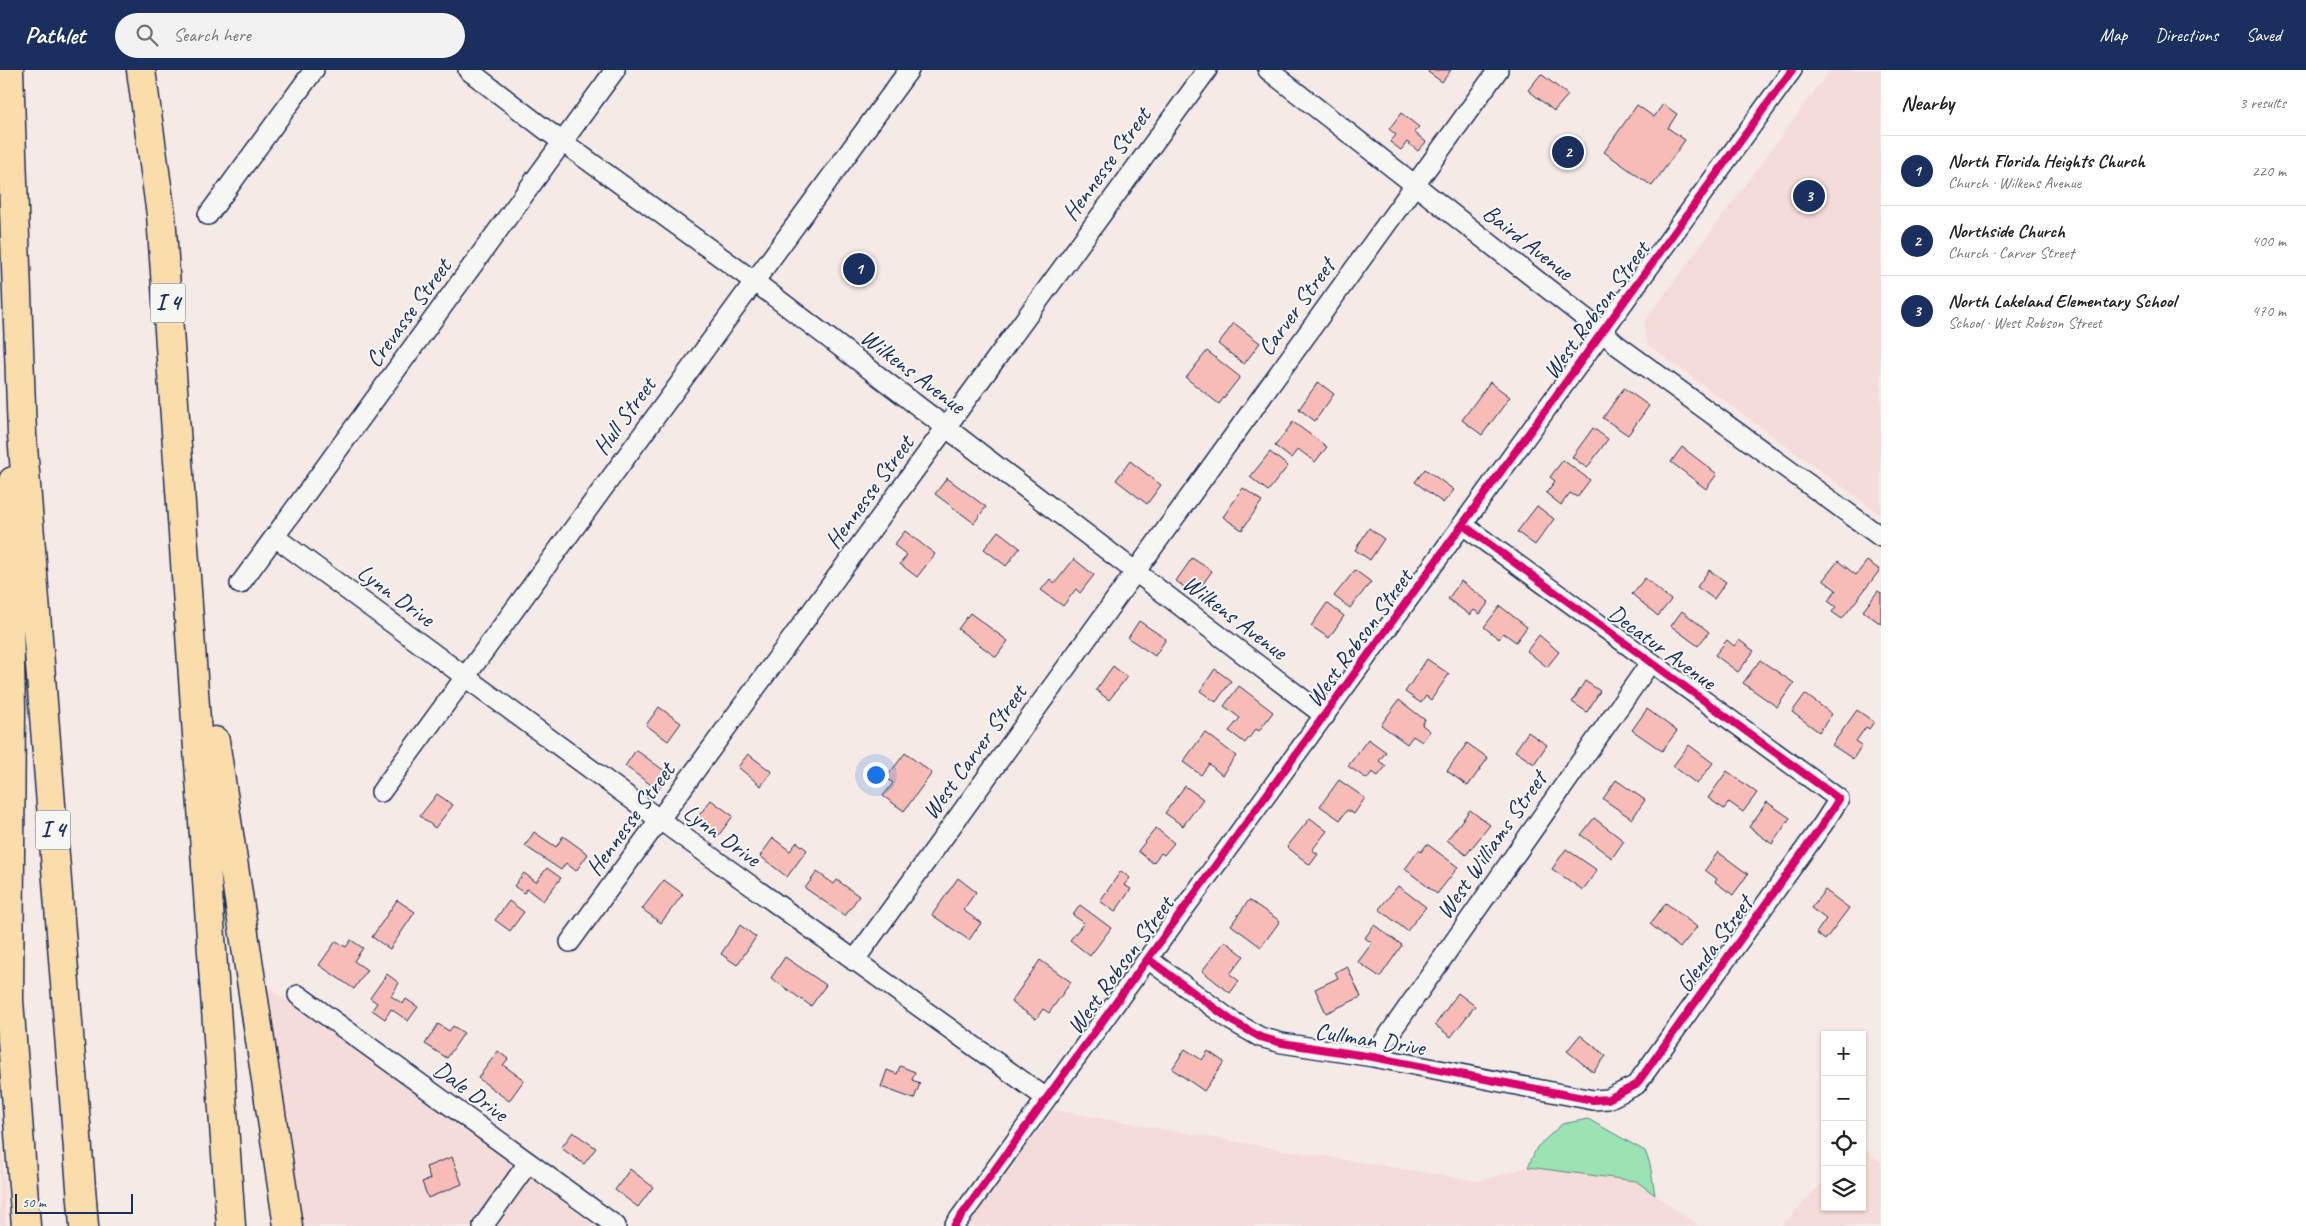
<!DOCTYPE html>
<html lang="en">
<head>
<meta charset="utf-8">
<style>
	body { margin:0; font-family:Caveat,sans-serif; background:#f2f2f2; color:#222 }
	.controls { position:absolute; right:15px; bottom:15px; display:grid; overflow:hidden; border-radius:0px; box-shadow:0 1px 4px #0004 }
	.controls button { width:45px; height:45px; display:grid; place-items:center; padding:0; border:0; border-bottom:1px solid #e0e0e0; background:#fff; color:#222; font:25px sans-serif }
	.scale { position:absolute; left:15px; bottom:12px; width:118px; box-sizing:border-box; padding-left:5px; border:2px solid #1b2f5e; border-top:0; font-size:14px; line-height:18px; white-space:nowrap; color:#1b2f5e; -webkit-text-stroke:4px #f6f6f2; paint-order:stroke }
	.you { position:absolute; left:875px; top:704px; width:18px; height:18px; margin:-12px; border:4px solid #fff; border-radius:50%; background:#1a73e8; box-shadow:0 0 0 8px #1a73e833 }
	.badge { display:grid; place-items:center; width:32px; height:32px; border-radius:50%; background:#1b2f5e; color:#fff; font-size:16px; font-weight:700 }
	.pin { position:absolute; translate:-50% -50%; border:2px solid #fff; box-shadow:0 1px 5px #0006 }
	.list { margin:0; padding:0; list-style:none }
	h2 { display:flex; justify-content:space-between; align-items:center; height:65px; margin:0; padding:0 20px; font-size:21px }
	h2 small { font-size:16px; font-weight:400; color:#767676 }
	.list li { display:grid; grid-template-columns:32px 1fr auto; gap:15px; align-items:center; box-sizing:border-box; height:70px; padding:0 20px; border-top:1px solid #e0e0e0 }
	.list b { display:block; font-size:19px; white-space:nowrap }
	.list p { margin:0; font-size:16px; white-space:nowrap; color:#767676 }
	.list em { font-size:16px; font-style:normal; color:#767676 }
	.icon { flex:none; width:28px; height:28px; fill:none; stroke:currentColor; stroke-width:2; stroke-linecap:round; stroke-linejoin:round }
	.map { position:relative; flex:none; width:1881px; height:1156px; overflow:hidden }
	header { display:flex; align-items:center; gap:30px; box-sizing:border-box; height:70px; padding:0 25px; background:#1b2f5e; color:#fff }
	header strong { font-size:24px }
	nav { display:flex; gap:28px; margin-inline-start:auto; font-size:18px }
	.search { width:350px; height:45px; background:#f2f2f2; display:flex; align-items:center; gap:12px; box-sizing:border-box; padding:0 18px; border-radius:28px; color:#767676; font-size:19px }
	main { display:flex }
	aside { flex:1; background:#fff }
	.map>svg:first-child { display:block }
	.built { fill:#f6dcd8 }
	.green { fill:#9be3b2; stroke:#5b8988 }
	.building { fill:#f7bcb6; stroke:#1b2f5e }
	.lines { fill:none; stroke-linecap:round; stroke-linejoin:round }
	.street-casing { stroke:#1b2f5e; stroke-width:22 }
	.highway-casing { stroke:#1b2f5e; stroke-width:31 }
	.street { stroke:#f6f6f2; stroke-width:19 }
	.highway { stroke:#faddab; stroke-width:28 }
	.cycleway-casing { stroke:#f6f6f2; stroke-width:11 }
	.cycleway { stroke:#d6006c; stroke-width:8 }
	.labels { text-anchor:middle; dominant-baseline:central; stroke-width:4; stroke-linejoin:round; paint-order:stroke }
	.shield { fill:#f6f6f2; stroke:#5d6b8a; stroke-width:1 }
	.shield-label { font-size:22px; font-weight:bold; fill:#1b2f5e }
	.street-label { font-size:24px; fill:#1b2f5e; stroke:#f6f6f2 }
</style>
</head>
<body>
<header>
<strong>Pathlet</strong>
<div class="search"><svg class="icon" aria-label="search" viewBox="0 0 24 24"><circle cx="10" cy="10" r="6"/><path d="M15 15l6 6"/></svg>Search here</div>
<nav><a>Map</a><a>Directions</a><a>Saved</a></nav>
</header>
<main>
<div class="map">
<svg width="1881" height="1156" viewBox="0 0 1881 1156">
	<rect width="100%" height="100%" fill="#f6eae6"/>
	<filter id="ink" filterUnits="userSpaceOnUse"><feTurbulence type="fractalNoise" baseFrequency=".02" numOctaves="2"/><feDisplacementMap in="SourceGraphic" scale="10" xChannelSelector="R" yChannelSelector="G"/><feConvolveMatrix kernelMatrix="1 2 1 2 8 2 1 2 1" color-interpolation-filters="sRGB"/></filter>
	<g filter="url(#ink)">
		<!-- built -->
		<path class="built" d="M1830,0H1881V445L1648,275L1645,264L1644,252Z
			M260,911L595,1156H297Z
			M0,1035L6,1156H0Z
			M1054,1040L1261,1076L1478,1111L1528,1097L1636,1111L1699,1156H967Z
			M1862,1077L1881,1092V1156H1781L1825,1110V1137H1862Z"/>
		<!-- green -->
		<path class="green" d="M1588,1049L1645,1081L1650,1094L1655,1125L1636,1111L1528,1097L1537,1077L1562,1054Z"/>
		<!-- building -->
		<path class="building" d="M1429,0H1451L1442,12L1428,2Z
			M1541,4L1568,25L1554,41L1528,20Z
			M1663,34L1677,44L1668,58L1685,70L1652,116L1604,82L1637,35L1654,47Z
			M1401,43L1419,57L1414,62L1426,72L1418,81L1407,72L1401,80L1390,72L1396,65L1389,59Z
			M1234,253L1260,273L1244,294L1218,274Z
			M1207,281L1240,307L1219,334L1186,308Z
			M1318,312L1334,324L1315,351L1299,339Z
			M1490,312L1510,327L1482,365L1462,350Z
			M1624,318L1649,336L1628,365L1603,348Z
			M1293,352L1327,377L1315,392L1298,379L1291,388L1275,376Z
			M1593,358L1608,369L1587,398L1572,387Z
			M1682,377L1717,404L1706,419L1671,392Z
			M1270,382L1288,396L1268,421L1250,407Z
			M1563,390L1590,410L1577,427L1570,423L1561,435L1546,423L1555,411L1550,407Z
			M1130,391L1161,415L1147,434L1116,410Z
			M1425,399L1454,420L1443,433L1415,412Z
			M947,408L986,437L974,453L935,424Z
			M1243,418L1262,431L1242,460L1223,447Z
			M1537,436L1554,449L1535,475L1517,462Z
			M1369,458L1384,469L1370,490L1355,480Z
			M905,461L935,484L917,507L900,494L907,485L894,475Z
			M998,461L1020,478L1006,496L984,479Z
			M1192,488L1212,501L1200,518L1193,513L1188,520L1176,511Z
			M1074,489L1094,505L1080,523L1076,519L1063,536L1041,520L1050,509L1055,513Z
			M1838,491L1856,505L1867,491L1880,500L1842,549L1832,542L1836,537L1828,531L1836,520L1823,510Z
			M1355,500L1371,512L1350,538L1334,526Z
			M1709,500L1726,512L1714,529L1697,517Z
			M1645,508L1671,530L1658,546L1632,524Z
			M1461,511L1489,532L1480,544L1474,540L1470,545L1448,529Z
			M1878,521L1881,523V554L1863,541Z
			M1327,533L1344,546L1329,568L1311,556Z
			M1500,536L1527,557L1516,572L1503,563L1499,569L1484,557Z
			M1682,541L1709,562L1698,576L1671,556Z
			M970,543L1008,571L996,587L958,559Z
			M1139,551L1166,569L1155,586L1128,568Z
			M1539,565L1559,582L1547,597L1527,581Z
			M1727,570L1734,576L1739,570L1754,581L1738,602L1715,585Z
			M1427,589L1449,604L1431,630L1426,626L1421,633L1405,622Z
			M1760,590L1794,613L1777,637L1743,613Z
			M1113,596L1127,607L1109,630L1096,620Z
			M1215,599L1231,611L1216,632L1200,621Z
			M1585,611L1600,621L1587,642L1572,632Z
			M1239,616L1273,642L1259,661L1256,659L1245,673L1229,661L1240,648L1224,636Z
			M1805,624L1832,644L1819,662L1792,642Z
			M1399,630L1425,650L1422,655L1430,661L1422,672L1413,666L1407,674L1381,655Z
			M659,637L681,653L668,671L646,655Z
			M1647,639L1677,661L1662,681L1632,660Z
			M1857,640L1874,652L1869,659L1866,657L1856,671L1862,675L1853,689L1832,675Z
			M1205,662L1236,686L1222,705L1209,694L1201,705L1183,692Z
			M1528,662L1547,675L1534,694L1515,681Z
			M1368,669L1386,682L1379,691L1386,696L1378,706L1372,702L1367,709L1348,696Z
			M1467,673L1488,688L1468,716L1447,701Z
			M1689,675L1713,693L1697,714L1673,696Z
			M636,680L670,705L658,720L625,696Z
			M905,683L932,703L904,741L883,726L893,713L886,708Z
			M748,684L772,702L761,716L738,697Z
			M1727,701L1757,723L1743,742L1729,732L1724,739L1708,728Z
			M1339,710L1365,728L1354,744L1347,740L1340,750L1320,736Z
			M1616,710L1645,730L1632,749L1603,729Z
			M1185,716L1203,729L1183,756L1165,743Z
			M437,724L453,735L435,758L420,746Z
			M711,730L733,746L718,766L696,749Z
			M1767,732L1790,748L1772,774L1749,757Z
			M1470,740L1490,755L1466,785L1447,770Z
			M1310,748L1327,761L1312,780L1318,784L1310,795L1287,777Z
			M1594,748L1624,771L1612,788L1581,765Z
			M1156,758L1174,773L1164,785L1161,783L1153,793L1138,781Z
			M534,762L556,777L563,766L588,784L576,801L566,793L561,800L525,776Z
			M773,768L790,781L797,772L807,780L787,807L760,786Z
			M1427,774L1458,797L1437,824L1405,799L1419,780L1421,782Z
			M1566,779L1597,800L1583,820L1552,799Z
			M1718,782L1748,804L1733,825L1715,812L1717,809L1705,800Z
			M547,798L561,808L543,831L527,819L524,823L514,816L524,803L536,812Z
			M1121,801L1130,808L1124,815L1131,819L1115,842L1100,831Z
			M817,802L834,814L837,810L859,826L845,846L805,818Z
			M958,808L976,822L963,840L981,853L969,870L932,845Z
			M664,810L683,824L661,853L642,839Z
			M1398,816L1426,837L1407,861L1379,839Z
			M1825,820L1849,838L1825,870L1816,863L1826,849L1811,838Z
			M397,830L415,842L390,879L372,867Z
			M1249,830L1280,851L1261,877L1231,855Z
			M509,831L524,842L510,861L495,850Z
			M1666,833L1697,857L1680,878L1650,854Z
			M1080,835L1111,858L1090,886L1070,870L1084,853L1073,845Z
			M740,855L756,867L737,895L721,884Z
			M1374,855L1402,875L1380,907L1358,892L1372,873L1365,868Z
			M351,870L363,878L354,891L367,900L354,919L319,895L336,871L346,877Z
			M1225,871L1244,886L1230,904L1239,911L1230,923L1202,901Z
			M785,887L826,915L811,936L771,908Z
			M1040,890L1071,912L1049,943L1043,939L1036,949L1011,932Z
			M1347,896L1361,927L1326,943L1315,919L1338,908L1335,902Z
			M387,904L399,913L391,926L403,934L406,929L418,937L408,951L391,939L385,949L372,940L377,933L370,928Z
			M1458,923L1475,936L1451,967L1435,955Z
			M438,954L449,961L453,956L464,963L447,988L425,974Z
			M1580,965L1606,986L1593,1002L1567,981Z
			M1185,979L1202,990L1208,981L1224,992L1204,1021L1172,999Z
			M498,981L508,989L503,995L524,1010L509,1031L478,1008Z
			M900,996L915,1002L912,1010L920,1013L914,1029L881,1017L887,1000L897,1004Z
			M573,1062L596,1078L584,1094L561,1078Z
			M452,1087L462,1114L428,1128L422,1112L430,1109L426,1097Z
			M630,1099L653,1117L638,1137L615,1120Z"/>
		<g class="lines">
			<defs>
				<path id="street" d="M468,0L542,57L755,212L1325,646
					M1268,0L1603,262L1617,275L1881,467
					M208,145L314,0
					M275,467L660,750L1046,1028
					M240,514L615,0
					M381,722L909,0
					M570,872L1207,0
					M1148,889L1232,951L1260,967L1282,973L1373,987L1593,1030L1608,1029L1636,1015L1823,754L1839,729L1463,455
					M854,891L1498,0
					M298,925L616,1156
					M1373,987L1650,593
					M483,1156L528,1093
					M954,1156L1792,0"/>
				<path id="highway" d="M9,0L22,364L84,1156
					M141,0L161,145L231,1156
					M13,411L10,426L8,507L11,639L9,930L26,1156
					M215,671L288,1156"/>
			</defs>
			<!-- street casing -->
			<use href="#street" class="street-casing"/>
			<!-- highway casing -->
			<use href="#highway" class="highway-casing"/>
			<!-- street -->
			<use href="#street" class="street"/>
			<!-- highway -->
			<use href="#highway" class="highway"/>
			<defs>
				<path id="cycleway" d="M1148,889L1232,951L1260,967L1282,973L1373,987L1593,1030L1608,1029L1636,1015L1823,754L1839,729L1463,455
					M954,1156L1792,0"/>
			</defs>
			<!-- cycleway casing -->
			<use href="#cycleway" class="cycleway-casing"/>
			<!-- cycleway -->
			<use href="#cycleway" class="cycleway"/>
		</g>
	</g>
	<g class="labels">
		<!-- shield labels -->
		<g class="shield">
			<rect x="150.5" y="213.5" width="35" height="39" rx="4"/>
			<rect x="35.5" y="740.5" width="35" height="39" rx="4"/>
		</g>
		<g class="shield-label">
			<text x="168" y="233">I 4</text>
			<text x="53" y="760">I 4</text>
		</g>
		<!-- street labels -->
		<g class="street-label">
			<text transform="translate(1106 94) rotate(-54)">Hennesse Street</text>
			<text transform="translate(1528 172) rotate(38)">Baird Avenue</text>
			<text transform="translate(1296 237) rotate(-54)">Carver Street</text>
			<text transform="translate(1596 240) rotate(-54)">West Robson Street</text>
			<text transform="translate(408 243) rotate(-54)">Crevasse Street</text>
			<text transform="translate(913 301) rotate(37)">Wilkens Avenue</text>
			<text transform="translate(624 346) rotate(-54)">Hull Street</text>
			<text transform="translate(869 422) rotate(-54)">Hennesse Street</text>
			<text transform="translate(396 525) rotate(36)">Lynn Drive</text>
			<text transform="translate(1235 547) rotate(37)">Wilkens Avenue</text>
			<text transform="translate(1359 568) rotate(-54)">West Robson Street</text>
			<text transform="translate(1662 577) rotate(36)">Decatur Avenue</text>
			<text transform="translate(974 682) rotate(-54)">West Carver Street</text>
			<text transform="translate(630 749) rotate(-54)">Hennesse Street</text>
			<text transform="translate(722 765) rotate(36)">Lynn Drive</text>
			<text transform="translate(1491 775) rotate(-55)">West Williams Street</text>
			<text transform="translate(1714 874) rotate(-54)">Glenda Street</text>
			<text transform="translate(1120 895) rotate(-54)">West Robson Street</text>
			<text transform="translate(1370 969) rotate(9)">Cullman Drive</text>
			<text transform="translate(471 1021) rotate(36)">Dale Drive</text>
		</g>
	</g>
</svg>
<div class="controls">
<button>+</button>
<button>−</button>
<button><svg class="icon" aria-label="locate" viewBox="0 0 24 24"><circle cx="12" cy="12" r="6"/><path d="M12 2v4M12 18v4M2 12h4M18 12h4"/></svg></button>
<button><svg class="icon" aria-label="layers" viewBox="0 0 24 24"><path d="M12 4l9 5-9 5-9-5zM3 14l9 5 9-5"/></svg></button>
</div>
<div class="scale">50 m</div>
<div class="you"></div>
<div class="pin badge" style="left:859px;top:199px">1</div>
<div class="pin badge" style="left:1568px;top:82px">2</div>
<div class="pin badge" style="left:1809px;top:126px">3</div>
</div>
<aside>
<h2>Nearby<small>3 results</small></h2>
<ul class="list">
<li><span class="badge">1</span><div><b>North Florida Heights Church</b><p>Church · Wilkens Avenue</p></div><em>220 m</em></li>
<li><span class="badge">2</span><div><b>Northside Church</b><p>Church · Carver Street</p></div><em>400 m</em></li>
<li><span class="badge">3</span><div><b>North Lakeland Elementary School</b><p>School · West Robson Street</p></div><em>470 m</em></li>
</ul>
</aside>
</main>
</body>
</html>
